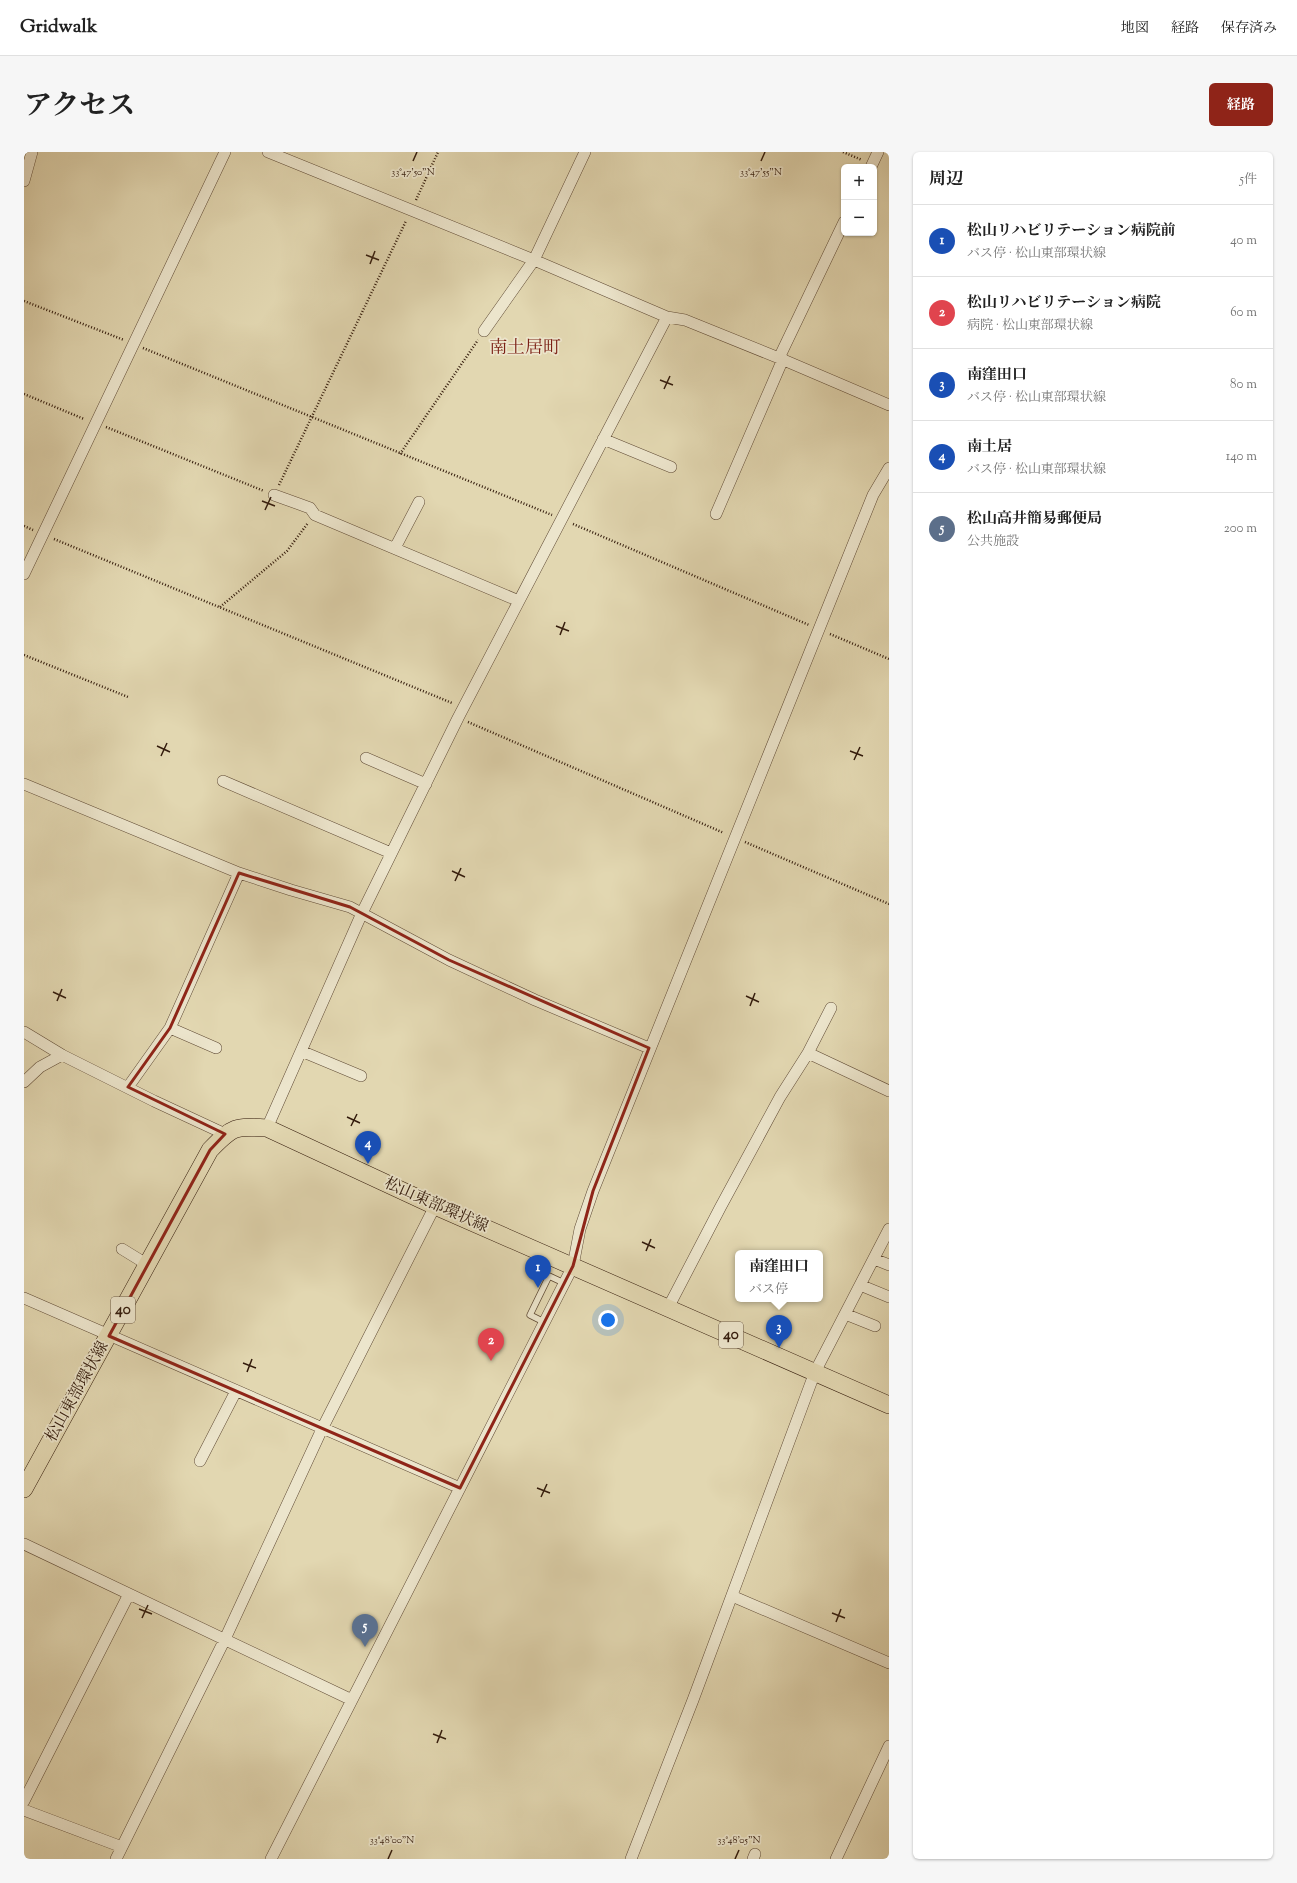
<!DOCTYPE html>
<html lang="ja">
<head>
<meta charset="utf-8">
<style>
	body { margin:0; font-family:"Sorts Mill Goudy","Noto Serif JP",serif; background:#f6f6f6; color:#222 }
	.controls { position:absolute; right:12px; top:12px; display:grid; overflow:hidden; border-radius:6px; box-shadow:0 1px 3px #0004 }
	.controls button { width:36px; height:36px; display:grid; place-items:center; padding:0; border:0; border-bottom:1px solid #e0e0e0; background:#fff; color:#222; font:20px sans-serif }
	.you { position:absolute; left:584px; top:1168px; width:14px; height:14px; margin:-10px; border:3px solid #fff; border-radius:50%; background:#1a73e8; box-shadow:0 0 0 6px #1a73e833 }
	.badge { display:grid; place-items:center; width:26px; height:26px; border-radius:50%; background:#8f2418; color:#fff; font-size:13px; font-weight:700 }
	.pin { position:absolute; translate:-50% -33px; filter:drop-shadow(0 1px 2px #0008) }
	.pin::after { content:''; position:absolute; top:21px; width:14px; height:12px; background:inherit; clip-path:polygon(0 0,100% 0,50% 100%) }
	.popup { position:absolute; left:711px; top:1098px; width:88px; height:52px; box-sizing:border-box; display:grid; place-content:center; border-radius:6px; background:#fff; filter:drop-shadow(0 1px 3px #0005); font-size:13px; white-space:nowrap; color:#767676 }
	.popup b { font-size:15px; color:#222 }
	.popup::after { content:''; position:absolute; left:50%; top:100%; margin-left:-8px; border:8px solid transparent; border-top-color:#fff }
	.list { margin:0; padding:0; list-style:none }
	h2 { display:flex; justify-content:space-between; align-items:center; height:52px; margin:0; padding:0 16px; font-size:17px }
	h2 small { font-size:13px; font-weight:400; color:#767676 }
	.list li { display:grid; grid-template-columns:26px 1fr auto; gap:12px; align-items:center; box-sizing:border-box; height:72px; padding:0 16px; border-top:1px solid #e0e0e0 }
	.list b { display:block; font-size:15px; white-space:nowrap }
	.list p { margin:0; font-size:13px; white-space:nowrap; color:#767676 }
	.list em { font-size:13px; font-style:normal; color:#767676 }
	.map { position:relative; flex:none; width:865px; height:1707px; overflow:hidden; border-radius:6px }
	header { display:flex; align-items:center; gap:24px; box-sizing:border-box; height:56px; padding:0 20px; background:#fff; border-bottom:1px solid #e0e0e0 }
	header strong { font-size:19px }
	nav { display:flex; gap:22px; margin-inline-start:auto; font-size:14px }
	.intro { display:flex; align-items:center; justify-content:space-between; box-sizing:border-box; height:96px; padding:0 24px }
	h1 { margin:0; font-size:28px }
	.button { padding:10px 18px; border-radius:6px; background:#8f2418; color:#fff; font-size:14px; font-weight:700 }
	main { display:flex; gap:24px; padding:0 24px }
	aside { flex:1; background:#fff; border-radius:6px; box-shadow:0 1px 3px #0004 }
	.map>svg:first-child { display:block }
	.lines { fill:none; stroke-linecap:round; stroke-linejoin:round }
	.service-casing { stroke:#5f4a35; stroke-width:7 }
	.minor-casing { stroke:#5f4a35; stroke-width:12 }
	.primary-casing { stroke:#331b0c; stroke-width:18 }
	.path { stroke:#331b0c; stroke-width:2.5; stroke-dasharray:1 2; stroke-linecap:butt }
	.service { stroke:#ece5cc; stroke-width:5.5 }
	.minor { stroke:#ece5cc; stroke-width:11 }
	.primary { stroke:#e2d7b1; stroke-width:17 }
	.marked { fill:none; stroke:#8f2418; stroke-width:3; stroke-linejoin:round }
	.ticks { fill:none; stroke:#331b0c; stroke-width:1.5 }
	.labels { text-anchor:middle; dominant-baseline:central; stroke-width:3.5; stroke-linejoin:round; paint-order:stroke }
	.shield { fill:#ece5cc; stroke:#6a5846; stroke-width:1 }
	.shield-label { font-size:15px; font-weight:bold; fill:#331b0c }
	.street-label { font-size:16px; fill:#331b0c; stroke:#ece5cc }
	.quarter-label { font-size:18px; fill:#7a1f14; stroke:#ece5cc }
	.ticks-label { font-size:10px; text-anchor:middle; fill:#331b0c; stroke:#ece5cc; stroke-width:3.5; stroke-linejoin:round; paint-order:stroke }
</style>
</head>
<body>
<header>
<strong>Gridwalk</strong>
<nav><a>地図</a><a>経路</a><a>保存済み</a></nav>
</header>
<div class="intro"><h1>アクセス</h1><a class="button">経路</a></div>
<main>
<div class="map">
<svg width="865" height="1707" viewBox="0 0 865 1707">
	<rect width="100%" height="100%" fill="#e2d7b1"/>
	<filter id="stains"><feTurbulence type="fractalNoise" baseFrequency=".005" numOctaves="4"/><feColorMatrix values="0 0 0 0 .2 0 0 0 0 .09 0 0 0 0 .02 0 0 0 .5 -.17"/></filter>
	<radialGradient id="worn" r=".72"><stop offset=".6" stop-color="#630" stop-opacity="0"/><stop offset="1" stop-color="#630" stop-opacity=".3"/></radialGradient>
	<g class="lines">
		<defs>
			<path id="service" d="M520,1170L506,1163L525,1124L540,1131"/>
			<path id="minor" d="M244,0L510,108L643,165L661,168L755,206L865,253
				M847,15L854,0
				M0,29L8,0
				M460,179L510,108L561,0
				M755,206L820,70
				M579,287L647,315
				M250,343L286,356L291,363L495,449
				M692,362L759,207
				M371,396L395,350
				M0,422L201,0
				M342,606L402,632
				M199,629L367,701
				M0,632L215,721L267,738L326,755L425,808L511,848L625,896
				M146,876L192,896
				M0,880L38,903L130,949L201,982
				M277,899L337,924
				M784,901L865,939
				M0,930L16,915L38,903
				M104,935L146,876L215,721
				M243,976L338,761L434,566L643,165
				M98,1097L124,1113
				M850,1107L865,1113
				M836,1133L865,1145
				M0,1146L436,1336
				M644,1156L696,1056L756,945L784,901L807,856
				M821,1162L851,1174
				M176,1309L212,1239
				M0,1392L328,1548
				M708,1444L865,1511
				M0,1649L105,1442
				M0,1658L98,1695
				M92,1707L201,1487L298,1277L411,1054
				M247,1707L549,1114L556,1077L569,1039L849,343L865,316
				M607,1707L669,1548L791,1220L865,1077
				M729,1707L731,1702
				M812,1707L865,1594"/>
			<path id="primary" d="M0,1337L186,998C209,974 211,974 243,976L411,1054L865,1253"/>
		</defs>
		<!-- service casing -->
		<use href="#service" class="service-casing"/>
		<!-- minor casing -->
		<use href="#minor" class="minor-casing"/>
		<!-- primary casing -->
		<use href="#primary" class="primary-casing"/>
		<!-- path -->
		<path class="path" d="M819,0L838,8
			M392,48L414,0
			M0,149L100,188
			M119,196L528,363
			M0,242L60,267
			M82,275L240,339
			M376,302L454,188
			M255,333L382,69
			M549,372L785,473
			M0,374L9,378
			M30,387L428,551
			M196,455L263,399L284,371
			M806,482L865,507
			M0,503L104,545
			M444,570L700,681
			M721,690L865,752"/>
		<!-- service -->
		<use href="#service" class="service"/>
		<!-- minor -->
		<use href="#minor" class="minor"/>
		<!-- primary -->
		<use href="#primary" class="primary"/>
	</g>
	<!-- marked area -->
	<path class="marked" d="M215,721L326,755L425,808L625,896L569,1039L549,1114L436,1336L85,1184L186,998L201,982L104,935L146,876Z"/>
	<!-- ticks -->
	<path class="ticks" d="M389,9L393,0M737,9L741,0M342,103L355,108M346,112L351,99M636,228L649,233M640,237L646,224M238,349L251,354M241,358L247,345M532,474L545,479M536,483L541,470M133,594L146,600M826,599L839,604M137,604L143,591M830,608L836,595M428,719L441,725M431,729L437,716M29,840L42,846M722,844L735,850M33,849L38,837M726,854L731,841M323,965L336,971M327,974L333,962M618,1090L631,1096M622,1099L627,1087M219,1211L232,1216M223,1220L228,1207M513,1336L526,1341M517,1345L523,1332M115,1457L128,1462M808,1461L821,1466M118,1466L124,1453M812,1470L817,1457M409,1582L422,1587M413,1591L418,1578M364,1707L368,1698M711,1707L715,1698"/>
	<g class="labels">
		<!-- shield labels -->
		<g class="shield">
			<rect x="87" y="1145" width="24" height="26" rx="3"/>
			<rect x="695" y="1170" width="24" height="26" rx="3"/>
		</g>
		<g class="shield-label">
			<text x="99" y="1158">40</text>
			<text x="707" y="1183">40</text>
		</g>
		<!-- street labels -->
		<g class="street-label">
			<text transform="translate(412 1054) rotate(24)">松山東部環状線</text>
			<text transform="translate(54 1240) rotate(-61)">松山東部環状線</text>
		</g>
		<!-- quarter labels -->
		<g class="quarter-label">
			<text x="501" y="197">南土居町</text>
		</g>
	</g>
	<g class="ticks-label">
		<text x="389" y="23">33°47'50"N</text>
		<text x="737" y="23">33°47'55"N</text>
		<text x="368" y="1691">33°48'00"N</text>
		<text x="715" y="1691">33°48'05"N</text>
	</g>
	<rect width="100%" height="100%" filter="url(#stains)"/>
	<rect width="100%" height="100%" fill="url(#worn)"/>
</svg>
<div class="controls">
<button>+</button>
<button>−</button>
</div>
<div class="you"></div>
<div class="pin badge" style="left:514px;top:1136px;background:#1a4fb4">1</div>
<div class="pin badge" style="left:467px;top:1209px;background:#e0444e">2</div>
<div class="pin badge" style="left:755px;top:1196px;background:#1a4fb4">3</div>
<div class="popup"><b>南窪田口</b>バス停</div>
<div class="pin badge" style="left:344px;top:1012px;background:#1a4fb4">4</div>
<div class="pin badge" style="left:341px;top:1495px;background:#5c6f8a">5</div>
</div>
<aside>
<h2>周辺<small>5件</small></h2>
<ul class="list">
<li><span class="badge" style="background:#1a4fb4">1</span><div><b>松山リハビリテーション病院前</b><p>バス停 · 松山東部環状線</p></div><em>40 m</em></li>
<li><span class="badge" style="background:#e0444e">2</span><div><b>松山リハビリテーション病院</b><p>病院 · 松山東部環状線</p></div><em>60 m</em></li>
<li><span class="badge" style="background:#1a4fb4">3</span><div><b>南窪田口</b><p>バス停 · 松山東部環状線</p></div><em>80 m</em></li>
<li><span class="badge" style="background:#1a4fb4">4</span><div><b>南土居</b><p>バス停 · 松山東部環状線</p></div><em>140 m</em></li>
<li><span class="badge" style="background:#5c6f8a">5</span><div><b>松山高井簡易郵便局</b><p>公共施設</p></div><em>200 m</em></li>
</ul>
</aside>
</main>
</body>
</html>
